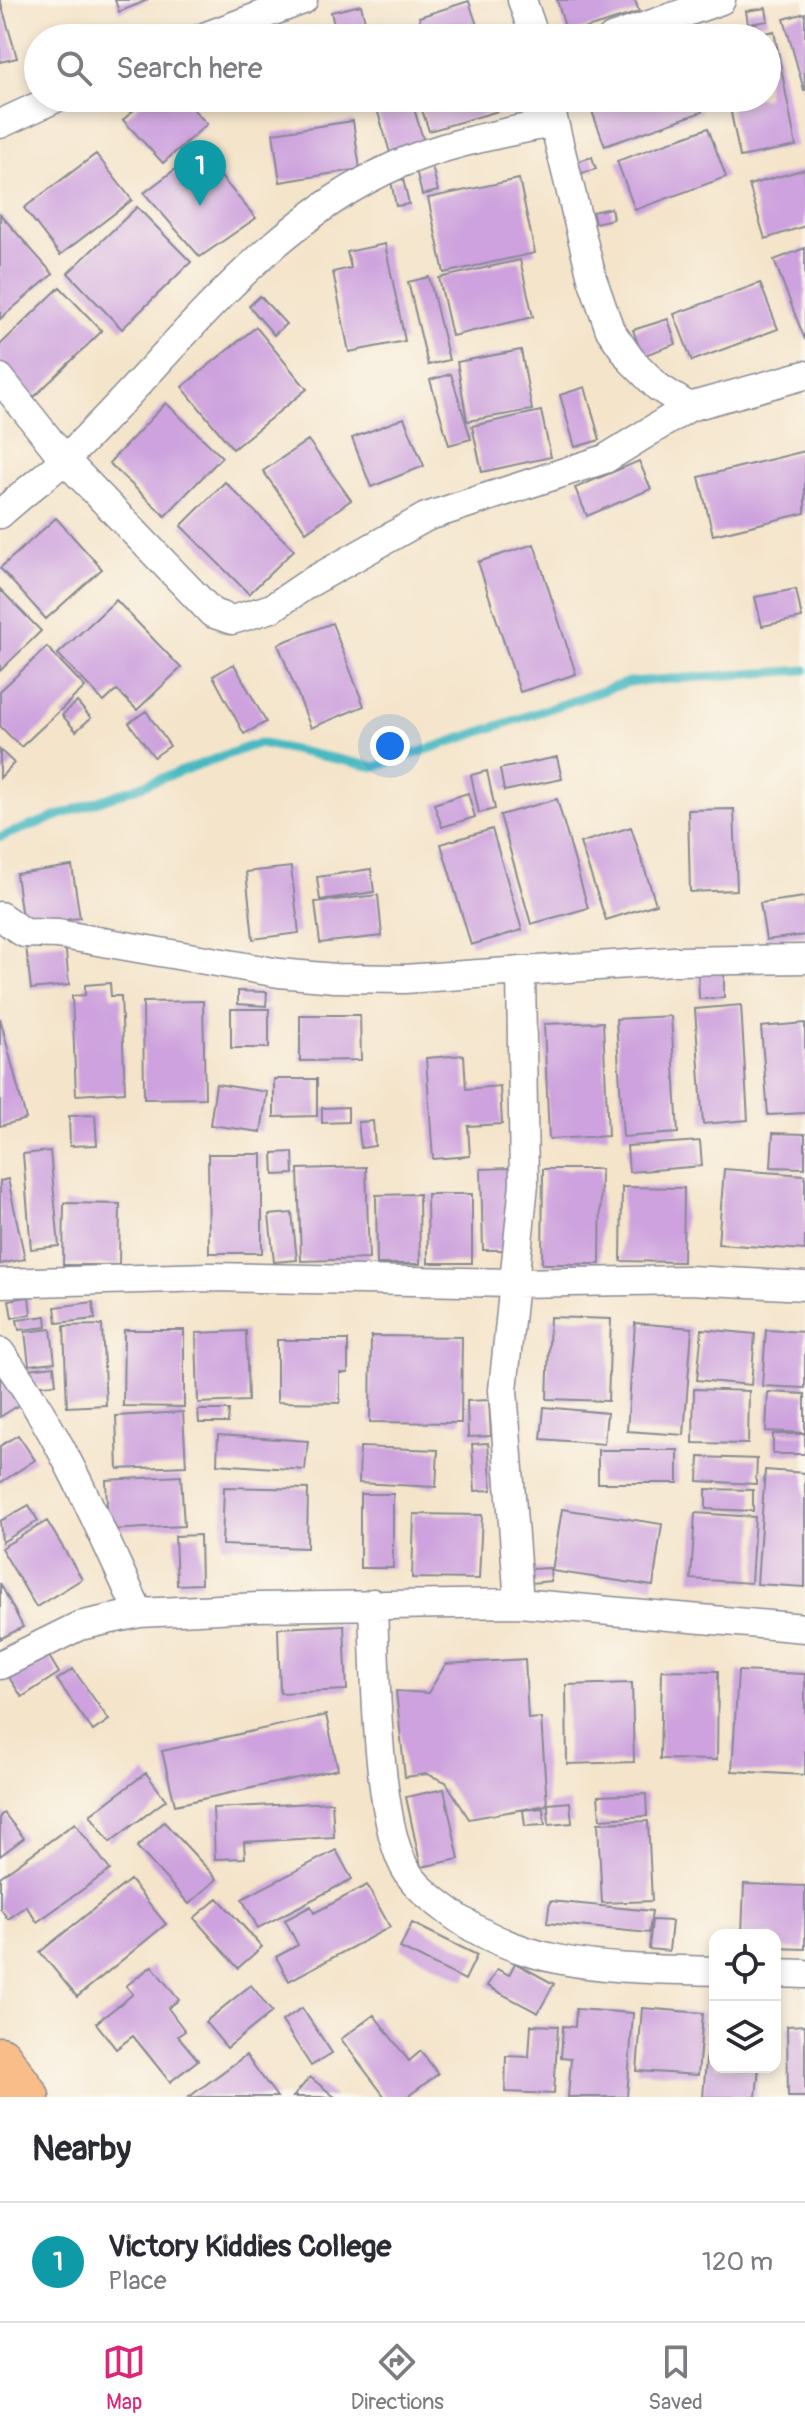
<!DOCTYPE html>
<html lang="en">
<head>
<meta charset="utf-8">
<style>
	body { margin:0; font-family:Pangolin,sans-serif; background:#f2f2f3; color:#2b2b33 }
	.controls { position:absolute; right:24px; bottom:24px; display:grid; overflow:hidden; border-radius:16px; box-shadow:0 4px 12px #0003 }
	.controls button { width:72px; height:72px; display:grid; place-items:center; padding:0; border:0; border-bottom:2px solid #e1e1e2; background:#fff; color:#2b2b33; font:40px sans-serif }
	.you { position:absolute; left:390px; top:746px; width:28px; height:28px; margin:-20px; border:6px solid #fff; border-radius:50%; background:#1a73e8; box-shadow:0 0 0 12px #1a73e833 }
	.badge { display:grid; place-items:center; width:52px; height:52px; border-radius:50%; background:#db2777; color:#fff; font-size:26px; font-weight:700 }
	.pin { position:absolute; translate:-50% -66px; filter:drop-shadow(0 2px 4px #0008) }
	.pin::after { content:''; position:absolute; top:42px; width:28px; height:24px; background:inherit; clip-path:polygon(0 0,100% 0,50% 100%) }
	.list { margin:0; padding:0; list-style:none }
	h2 { display:flex; justify-content:space-between; align-items:center; height:104px; margin:0; padding:0 32px; font-size:34px }
	h2 small { font-size:26px; font-weight:400; color:#7c7c81 }
	.list li { display:grid; grid-template-columns:52px 1fr auto; gap:24px; align-items:center; box-sizing:border-box; height:120px; padding:0 32px; border-top:2px solid #e1e1e2 }
	.list b { display:block; font-size:30px; white-space:nowrap }
	.list p { margin:0; font-size:26px; white-space:nowrap; color:#7c7c81 }
	.list em { font-size:26px; font-style:normal; color:#7c7c81 }
	.icon { flex:none; width:44px; height:44px; fill:none; stroke:currentColor; stroke-width:2; stroke-linecap:round; stroke-linejoin:round }
	.map { position:relative; flex:none; width:805px; height:2097px; overflow:hidden }
	.search { position:absolute; background:#fff; box-shadow:0 4px 12px #0003; left:24px; right:24px; top:24px; height:88px; display:flex; align-items:center; gap:20px; box-sizing:border-box; padding:0 28px; border-radius:44px; color:#7c7c81; font-size:30px }
	.sheet { height:224px; background:#fff }
	nav { display:flex; justify-content:space-around; align-items:center; box-sizing:border-box; height:112px; border-top:2px solid #e1e1e2; background:#fff; font-size:22px; color:#7c7c81 }
	nav a { display:grid; justify-items:center; gap:4px }
	nav .on { color:#db2777 }
	.map>svg:first-child { display:block }
	.lines { fill:none; stroke-linecap:round; stroke-linejoin:round }
	.stream { stroke:#4ab9c2; stroke-width:9 }
	.building { fill:#cda2de }
	.minor-casing { stroke:#888a94; stroke-width:31 }
	.primary-casing { stroke:#888a94; stroke-width:47 }
	.minor { stroke:#fff; stroke-width:28 }
	.primary { stroke:#f8bd89; stroke-width:44 }
</style>
</head>
<body>
<div class="map">
<svg width="805" height="2097" viewBox="0 0 805 2097">
	<rect width="100%" height="100%" fill="#fbf7ec"/>
	<filter id="ink" filterUnits="userSpaceOnUse"><feTurbulence type="fractalNoise" baseFrequency=".0125" numOctaves="2"/><feDisplacementMap in="SourceGraphic" scale="16" xChannelSelector="R" yChannelSelector="G"/><feConvolveMatrix kernelMatrix="1 2 1 2 8 2 1 2 1" color-interpolation-filters="sRGB"/></filter>
	<filter id="wash" filterUnits="userSpaceOnUse"><feTurbulence type="fractalNoise" baseFrequency=".006" numOctaves="4" result="noise"/><feDisplacementMap in="SourceGraphic" scale="32" xChannelSelector="R" yChannelSelector="G"/><feGaussianBlur stdDeviation="1.8" result="paint"/><feColorMatrix in="noise" values="0 0 0 0 0 0 0 0 0 0 0 0 0 0 0 0 0 1.4 0 .05"/><feComposite in="paint" operator="in"/></filter>
	<g filter="url(#wash)">
		<rect width="100%" height="100%" fill="#f4e4ca"/>
		<g class="lines">
			<!-- stream -->
			<path class="stream" d="M0,837L259,743L375,767L629,682L805,670"/>
		</g>
		<g id="blocks">
			<!-- building -->
			<path class="building" d="M0,0L17,58L0,62Z
				M115,0H148L119,12Z
				M557,0H635L639,12L567,34Z
				M469,1L481,38H426L419,17Z
				M361,5L369,38H337L331,12Z
				M766,8L768,21L748,24L746,11Z
				M805,13V90H804L784,19Z
				M416,22L421,38H391L388,31Z
				M774,31L796,146L740,157L728,98H767V38L746,37Z
				M147,98H183L207,124L163,163L123,120Z
				M411,98L425,146L391,156L374,99Z
				M418,98H501L505,109L429,131Z
				M587,98H697L702,112L605,146Z
				M353,121L360,169L280,182L273,133Z
				M708,128L726,177L635,210L617,161Z
				M199,151L256,218L200,257L144,193Z
				M96,154L132,200L60,255L24,208Z
				M592,157L596,169L579,174L576,162Z
				M432,166L438,191L422,195L416,170Z
				M805,169V226L765,239L749,185Z
				M403,179L409,204L396,206L391,181Z
				M519,179L535,253L444,273L428,198Z
				M137,207L191,262L122,329L68,273Z
				M611,208L613,219L595,223L592,212Z
				M0,214L53,274L0,319Z
				M385,244L405,341L349,352L333,272L351,268L347,252Z
				M805,248V340L774,260Z
				M520,260L533,317L452,336L439,278Z
				M429,277L449,360L428,365L408,282Z
				M760,283L778,329L692,361L674,314Z
				M60,287L102,331L34,397L0,362V345Z
				M260,296L286,324L274,335L249,306Z
				M668,319L676,344L642,356L633,330Z
				M256,327L307,389L233,449L182,387Z
				M521,350L532,410L467,421L457,362Z
				M451,374L471,439L449,445L430,380Z
				M585,387L600,440L575,447L560,395Z
				M166,403L222,457L165,516L109,463Z
				M541,411L551,457L482,472L472,426Z
				M404,418L424,466L371,487L352,438Z
				M308,440L351,500L306,532L263,471Z
				M805,451V513L713,535L699,477Z
				M639,461L651,489L587,516L575,488Z
				M225,482L294,550L249,594L181,526Z
				M56,518L102,569L46,619L0,568Z
				M534,544L576,674L520,692L478,562Z
				M0,589L41,631L0,671Z
				M796,589L802,618L762,626L755,597Z
				M116,600L181,668L137,710L117,690L104,702L58,654Z
				M332,623L364,706L311,728L278,644Z
				M47,647L85,687L21,747L0,726V691Z
				M234,664L266,722L244,734L213,676Z
				M77,702L91,718L76,731L62,715Z
				M146,711L170,746L154,757L129,723Z
				M0,750L14,763L0,778Z
				M557,757L562,779L504,791L500,769Z
				M487,771L495,809L479,813L471,775Z
				M468,793L475,817L442,827L434,804Z
				M557,799L588,908L531,924L500,815Z
				M734,809L737,890L690,892L688,810Z
				M631,827L656,904L606,920L580,843Z
				M492,829L522,930L471,945L441,844Z
				M72,866L80,918L23,926L16,874Z
				M291,867L299,933L253,939L246,872Z
				M371,869L374,892L320,900L317,877Z
				M378,895L382,936L320,943L315,902Z
				M805,897V935L766,940L760,903Z
				M65,942L69,985L31,989L26,946Z
				M724,970V998L699,999L698,971Z
				M110,983L111,996H121L125,1092L76,1095L72,996L85,995V985Z
				M238,991L267,992L266,1006L238,1004Z
				M203,1001L205,1098L144,1099L143,1002Z
				M741,1005L748,1120L703,1124L695,1009Z
				M231,1009H269V1048H231Z
				M300,1015H360L361,1060L300,1061Z
				M671,1016L678,1133L623,1137L616,1019Z
				M0,1018L26,1119L0,1126Z
				M603,1022L608,1136L549,1139L544,1024Z
				M805,1023V1113L768,1115L761,1027Z
				M464,1055L466,1089L500,1086L502,1124L468,1126L470,1156L433,1159L426,1058Z
				M274,1079H317V1116L274,1117Z
				M216,1084L267,1092L261,1132L210,1125Z
				M348,1107V1122L322,1123V1108Z
				M95,1115L97,1145L70,1146L69,1116Z
				M373,1121L375,1146L361,1148L358,1122Z
				M773,1133L805,1134V1168L771,1167Z
				M700,1141L702,1166L629,1172L627,1146Z
				M50,1151L59,1246L31,1249L23,1154Z
				M293,1152L294,1174L274,1175L273,1153Z
				M208,1154H262V1253H209Z
				M366,1167L369,1259L301,1261L298,1169Z
				M510,1168L513,1250H483L481,1169Z
				M543,1169H601L600,1264H542Z
				M724,1169L805,1175V1250L718,1244Z
				M8,1179L25,1259L0,1264V1181Z
				M622,1187L684,1188L683,1262L621,1261Z
				M419,1194L420,1264H377L376,1195Z
				M427,1194H472V1263H428Z
				M64,1203L120,1204L119,1265H63Z
				M292,1213L297,1260L274,1262L269,1215Z
				M29,1297L31,1314L12,1318L9,1300Z
				M93,1302L95,1319L57,1323L55,1307Z
				M46,1316L47,1327L19,1330L17,1320Z
				M550,1317L611,1319L608,1401L547,1399Z
				M635,1323L692,1328L684,1435L627,1431Z
				M102,1325L106,1405L67,1407L64,1326Z
				M51,1329L55,1362L29,1365L25,1332Z
				M702,1329L755,1334L751,1385L697,1380Z
				M124,1330H184V1407L123,1406Z
				M766,1330L805,1332V1388L762,1386Z
				M246,1331L248,1401L198,1403L196,1333Z
				M371,1336L462,1337L461,1423L370,1422Z
				M277,1340H348V1373H340V1403L277,1402Z
				M54,1366L56,1384L29,1386L28,1369Z
				M2,1378L19,1405L0,1417V1379Z
				M694,1389L749,1391L748,1444L693,1443Z
				M768,1392L805,1394V1433L766,1431Z
				M489,1400L491,1436L468,1437L467,1401Z
				M544,1407L607,1413L604,1444L541,1439Z
				M198,1410H229L228,1423H199Z
				M183,1412L186,1466L118,1469L116,1416Z
				M773,1434H805V1454H773Z
				M18,1435L35,1460L0,1483V1446Z
				M218,1435L308,1441L305,1470L217,1464Z
				M488,1443L492,1490L475,1491L472,1444Z
				M360,1447L438,1450L436,1487L359,1483Z
				M598,1450H678V1483H598Z
				M699,1457L757,1459L756,1484L698,1481Z
				M765,1470L805,1473V1587L757,1584Z
				M181,1476L184,1526L108,1530L106,1480Z
				M224,1487L308,1489L307,1548L222,1545Z
				M706,1489L753,1490V1511L706,1509Z
				M360,1494H393V1568H360Z
				M29,1505L38,1521L2,1542L0,1521Z
				M562,1509L662,1524L653,1586L552,1571Z
				M695,1513L755,1517L751,1583L691,1579Z
				M414,1514L482,1515L479,1579L412,1578Z
				M47,1521L82,1579L36,1607L1,1548Z
				M200,1535L201,1584L177,1585L175,1536Z
				M550,1568L551,1581L531,1583L530,1569Z
				M0,1583L23,1627L0,1639Z
				M344,1625L347,1690L280,1693L278,1628Z
				M46,1651L59,1673L22,1697L8,1676Z
				M525,1659L528,1719L541,1718L547,1805L469,1819L446,1782L427,1774L405,1777L396,1691L428,1693L446,1664Z
				M73,1669L109,1720L93,1731L57,1680Z
				M662,1670L718,1671L717,1760L660,1759Z
				M738,1671L805,1674V1775L732,1771Z
				M632,1683L634,1762L567,1764L566,1685Z
				M326,1715L338,1769L175,1805L162,1751Z
				M146,1773L166,1800L110,1842L90,1815Z
				M444,1789L459,1859L421,1867L406,1797Z
				M646,1794L647,1816L600,1819L598,1796Z
				M332,1802L334,1837L244,1842L245,1858L215,1859L213,1808Z
				M570,1802L572,1823L549,1825L548,1804Z
				M543,1808L545,1825L525,1826L523,1810Z
				M4,1813L24,1838L0,1856V1816Z
				M648,1821L652,1901L602,1903L598,1823Z
				M164,1822L217,1879L189,1904L137,1847Z
				M75,1823L110,1870L37,1922L26,1906L8,1919L0,1908V1877Z
				M336,1850L352,1879L258,1928L242,1899Z
				M130,1880L166,1924L77,1997L40,1952Z
				M744,1884L805,1886V1949L775,1948V1935H742Z
				M367,1885L390,1927L289,1981L276,1957L298,1945L285,1920L311,1906L314,1913Z
				M218,1898L262,1947L238,1968L194,1918Z
				M550,1901L652,1911L649,1933L547,1923Z
				M652,1920L672,1921L669,1951L649,1949Z
				M412,1923L477,1955L465,1980L400,1948Z
				M515,1963L554,1984L538,2013L487,1986L497,1969L509,1975Z
				M152,1966L179,2000L168,2008L185,2031L178,2036L198,2060L170,2082L133,2036L116,2049L96,2023L133,1994L126,1986Z
				M251,1985L272,2012L227,2048L205,2022Z
				M302,2008L332,2053L311,2066L282,2021Z
				M642,2008L703,2013L698,2075L637,2071Z
				M576,2009L633,2013L627,2097H568L571,2059L561,2058L563,2026L575,2027Z
				M374,2015L409,2061L421,2051L438,2074L407,2097H385L341,2039Z
				M531,2025L558,2026L554,2094L505,2092L506,2056L529,2057Z
				M709,2025L715,2026V2067H759L756,2097H703Z
				M805,2025V2097H788L787,2026Z
				M246,2055L277,2097H189Z
				M310,2077L335,2097H293Z"/>
		</g>
	</g>
	<g filter="url(#ink)">
		<use href="#blocks" fill-opacity="0" stroke="#888a94" stroke-width="2"/>
		<g class="lines">
			<defs>
				<path id="minor" d="M522,0L535,38
					M201,38L303,0
					M612,38L721,0
					M548,98L592,278L610,330L631,360L658,387L689,407
					M0,124L56,98
					M0,378L64,459L212,613L232,620L272,608L309,583L426,517L605,459L689,407L805,375
					M0,514C21,495 44,478 65,459C171,358 261,224 399,164C447,143 500,134 551,123
					M0,916L24,933L58,934L279,973L335,978L404,979L673,961L805,959
					M0,1283L210,1277L514,1283L689,1280L805,1286
					M0,1352C59,1430 98,1525 139,1613
					M373,1603C375,1662 376,1827 408,1873C416,1886 430,1897 443,1907C522,1971 618,1968 715,1971
					M519,1603L503,1390L524,1184L521,971
					M0,1665L79,1626L139,1613L258,1607L519,1603L805,1628
					M775,1973L805,1974"/>
				<path id="primary" d="M0,2059L27,2097"/>
			</defs>
			<!-- minor casing -->
			<use href="#minor" class="minor-casing"/>
			<!-- primary casing -->
			<use href="#primary" class="primary-casing"/>
			<!-- minor -->
			<use href="#minor" class="minor"/>
			<!-- primary -->
			<use href="#primary" class="primary"/>
		</g>
	</g>
</svg>
<div class="controls">
<button><svg class="icon" aria-label="locate" viewBox="0 0 24 24"><circle cx="12" cy="12" r="6"/><path d="M12 2v4M12 18v4M2 12h4M18 12h4"/></svg></button>
<button><svg class="icon" aria-label="layers" viewBox="0 0 24 24"><path d="M12 4l9 5-9 5-9-5zM3 14l9 5 9-5"/></svg></button>
</div>
<div class="you"></div>
<div class="pin badge" style="left:200px;top:206px;background:#0f9aa8">1</div>
<div class="search"><svg class="icon" aria-label="search" viewBox="0 0 24 24"><circle cx="10" cy="10" r="6"/><path d="M15 15l6 6"/></svg>Search here</div>
</div>
<section class="sheet">
<h2>Nearby<small></small></h2>
<ul class="list">
<li><span class="badge" style="background:#0f9aa8">1</span><div><b>Victory Kiddies College</b><p>Place</p></div><em>120 m</em></li>
</ul>
</section>
<nav>
<a class="on"><svg class="icon" aria-label="map" viewBox="0 0 24 24"><path d="M3 6l6-2 6 2 6-2v14l-6 2-6-2-6 2zM9 4v14M15 6v14"/></svg>Map</a>
<a><svg class="icon" aria-label="directions" viewBox="0 0 24 24"><path d="M12 3l9 9-9 9-9-9zM9 14v-3h6M13 9l2 2-2 2"/></svg>Directions</a>
<a><svg class="icon" aria-label="saved" viewBox="0 0 24 24"><path d="M7 4h10v16l-5-4-5 4z"/></svg>Saved</a>
</nav>
</body>
</html>
